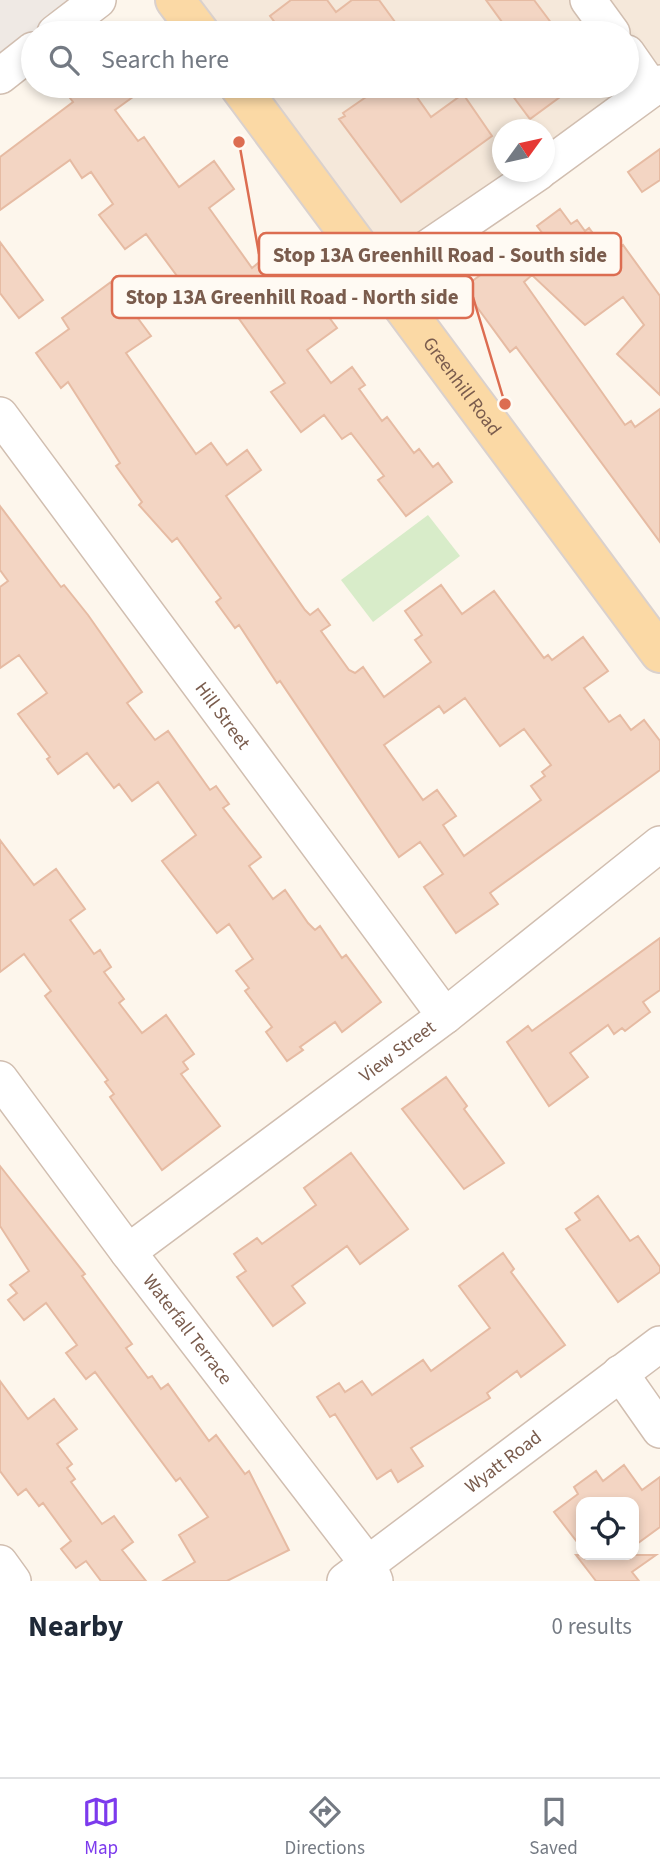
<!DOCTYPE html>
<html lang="en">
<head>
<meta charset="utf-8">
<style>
	body { margin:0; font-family:"Source Sans 3",sans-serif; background:#f6f6f7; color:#1f2937 }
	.controls { position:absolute; right:21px; bottom:21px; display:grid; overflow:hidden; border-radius:14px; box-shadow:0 4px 10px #0003 }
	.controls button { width:63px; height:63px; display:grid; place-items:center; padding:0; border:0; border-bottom:2px solid #e0e1e3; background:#fff; color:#1f2937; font:35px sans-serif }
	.compass { position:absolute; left:492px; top:119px; width:63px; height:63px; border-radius:50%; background:#fff; box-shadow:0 4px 10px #0003; rotate:57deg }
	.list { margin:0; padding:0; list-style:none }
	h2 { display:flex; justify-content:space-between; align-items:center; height:91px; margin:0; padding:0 28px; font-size:30px }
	h2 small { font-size:23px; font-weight:400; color:#747a83 }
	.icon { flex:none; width:38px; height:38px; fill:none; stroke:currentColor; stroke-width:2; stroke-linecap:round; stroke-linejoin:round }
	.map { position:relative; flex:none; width:660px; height:1581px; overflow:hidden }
	.search { position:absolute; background:#fff; box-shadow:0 4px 10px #0003; left:21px; right:21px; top:21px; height:77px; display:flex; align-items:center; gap:18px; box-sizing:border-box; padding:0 24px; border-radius:38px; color:#747a83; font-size:26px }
	.sheet { height:196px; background:#fff }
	nav { display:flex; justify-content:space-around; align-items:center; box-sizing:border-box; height:98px; border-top:2px solid #e0e1e3; background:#fff; font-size:19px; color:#747a83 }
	nav a { display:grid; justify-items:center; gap:4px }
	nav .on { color:#7c3aed }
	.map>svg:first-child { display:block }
	.residential { fill:#f5e8da }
	.industrial { fill:#efe9e4 }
	.green { fill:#d8ecc9 }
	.building { fill:#f3d5c3; stroke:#e6bba3; stroke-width:2; fill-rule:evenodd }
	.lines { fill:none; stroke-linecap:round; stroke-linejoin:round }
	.minor-casing { stroke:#d1beb0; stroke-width:38 }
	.major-casing { stroke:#dad1cd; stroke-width:42 }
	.minor { stroke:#fff; stroke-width:35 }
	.major { stroke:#fbd9a5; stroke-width:38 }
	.labels { text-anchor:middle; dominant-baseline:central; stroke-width:5; stroke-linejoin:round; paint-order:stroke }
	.street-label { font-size:19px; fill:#7a5c4d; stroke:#fffaf3 }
	.leader { fill:none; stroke:#dc6d51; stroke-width:2.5 }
	.callout-dot { fill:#dc6d51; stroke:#fffaf3; stroke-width:2.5 }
	.callout { fill:#fffaf3; stroke:#dc6d51; stroke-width:2.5 }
	.callout-label { font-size:21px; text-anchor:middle; font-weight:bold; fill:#7a5c4d }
</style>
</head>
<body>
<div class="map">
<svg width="660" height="1581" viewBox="0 0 660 1581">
	<rect width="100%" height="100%" fill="#fdf6ec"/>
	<!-- residential -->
	<path class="residential" d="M175,0H660V83L545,168L544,130H503V172H539L383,278L239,86H627V33H200Z"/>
	<!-- industrial -->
	<path class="industrial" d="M0,0H98L55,33H33L0,76Z"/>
	<!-- green -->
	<path class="green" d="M428,515L460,556L373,622L341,580Z"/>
	<!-- building -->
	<path class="building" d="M291,0H327L336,12L352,0H379L403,33H283L270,16Z
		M486,0H534L552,24L540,33H510Z
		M61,86H148L115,110L138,141L144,137L179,187L214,161L234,189L209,208L252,268L262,260L272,273L282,266L319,317L325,312L337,328L307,350L331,383L352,367L365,385L359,389L382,421L387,417L414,453L419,449L433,467L438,463L452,482L406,516L378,480L384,476L351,433L342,439L324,415L301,432L271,392L285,383L217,288L197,303L146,234L125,249L99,215L113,204L91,172L82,178L70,160L0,210V157L73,102Z
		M382,86H409L431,117L463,94L492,136L401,202L339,119L345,116L343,113Z
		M524,86H575L530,119L512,95Z
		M660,149V180L642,192L628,172Z
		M560,209L571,224L577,220L585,231L589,228L609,255L623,245L660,296V395L617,354L644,325L623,297L585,325L532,275L524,282L625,425L631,421L635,427L660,409V542L516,347L510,352L463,288L506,256L514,267L549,242L537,226Z
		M0,242L43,300L19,318L0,293Z
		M111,282L151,336L126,353L196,454L211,443L227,465L247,450L261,470L226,496L305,610L310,615L318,609L330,625L321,631L349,670L355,673L363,667L384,697L431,662L415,640L422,635L405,611L441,585L462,614L494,591L544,658L548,655L552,660L583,637L608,671L584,688L609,722L620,715L631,730L644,720L660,741V770L490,893L498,904L456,933L424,887L443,874L420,842L399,857L280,681L277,683L239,625L235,628L216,602L221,598L177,538L172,542L139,505L142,502L116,466L120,463L68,382L61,388L36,353L69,329L62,318ZM465,698L500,746L524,729L551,765L542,772L545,776L531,786L541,800L464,856L443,825L456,816L437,790L423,800L384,745L439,706L444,713Z
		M0,506L61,587L64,585L88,615L142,692L127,703L155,740L168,731L210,790L216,786L229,804L223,808L261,857L249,866L273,899L285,890L308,923L315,930L320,926L342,958L346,955L381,1002L342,1032L335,1022L300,1047L303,1050L287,1061L266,1032L272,1027L245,991L249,988L236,971L253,959L229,924L217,933L162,861L196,835L158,782L132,801L119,784L114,788L87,753L58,774L47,759L50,757L18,714L47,693L19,655L0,668V587L8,581L0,570Z
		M0,840L34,885L56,869L85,909L70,920L94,954L100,950L111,967L104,972L124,999L119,1003L142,1033L166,1015L194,1054L183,1062L188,1069L181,1074L220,1126L162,1170L110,1097L114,1094L105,1082L108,1080L45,996L51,991L24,954L0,972Z
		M660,938V990L643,1002L650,1012L625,1031L622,1028L614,1034L608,1025L570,1053L588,1077L549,1106L507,1042L528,1026L532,1031Z
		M446,1077L467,1106L464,1109L504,1163L464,1189L402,1109Z
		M351,1153L408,1229L360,1264L347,1246L292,1286L305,1303L273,1326L237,1277L246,1271L234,1254L257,1238L262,1244L316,1205L304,1188Z
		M0,1166L85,1274L82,1276L132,1344L126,1348L148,1378L152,1376L161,1389L168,1384L209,1441L216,1435L245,1474L249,1471L289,1550L227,1581H163L195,1562L179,1535L208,1517L180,1478L176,1481L95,1372L86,1379L66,1353L77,1345L46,1303L24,1320L8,1300L17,1293L10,1285L29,1271L0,1226Z
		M598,1196L630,1241L638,1236L660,1267V1272L618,1302L566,1229L580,1220L575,1213Z
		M503,1253L514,1269L511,1272L565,1345L521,1377L517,1371L487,1393L490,1398L411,1448L423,1466L398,1482L391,1470L377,1479L335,1414L330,1417L317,1397L339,1383L345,1392L362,1381L372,1395L423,1360L431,1371L490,1328L459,1286Z
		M0,1381L28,1419L54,1399L77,1429L57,1444L72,1464L67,1468L75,1479L71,1482L102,1524L114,1516L133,1542L122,1550L146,1581H101L86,1561L76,1568L61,1549L71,1541L43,1503L39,1506L26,1489L18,1495L0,1471Z
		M624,1465L642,1490L660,1477V1527L634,1546V1502H581V1547L554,1512L578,1494L574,1487L596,1471L603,1481Z
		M576,1555H656L632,1572L639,1581H596Z"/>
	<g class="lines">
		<defs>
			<g id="minor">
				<path d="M588,0L612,33"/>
				<path d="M55,33L98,0"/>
				<path d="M627,53L652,89"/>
				<path d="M0,76L33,50"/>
				<path d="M544,168L660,83"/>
				<path d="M383,278L539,172"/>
				<path id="s1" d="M0,415L445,1016"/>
				<path id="s2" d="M0,1079L128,1252L368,1564L375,1581"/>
				<path id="s3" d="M128,1252L445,1016L660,844"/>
				<path d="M620,1373L660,1430"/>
				<path d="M0,1563L13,1581"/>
				<path id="s4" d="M345,1581L660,1344"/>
			</g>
			<g id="major">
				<path d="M175,0L200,33"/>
				<path id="s5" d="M239,86L660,653"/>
			</g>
		</defs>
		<!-- minor casing -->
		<use href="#minor" class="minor-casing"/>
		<!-- major casing -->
		<use href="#major" class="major-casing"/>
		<!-- minor -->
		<use href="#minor" class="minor"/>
		<!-- major -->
		<use href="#major" class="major"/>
	</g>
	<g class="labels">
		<!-- street labels -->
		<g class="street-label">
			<text stroke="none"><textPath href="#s5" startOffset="374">Greenhill Road</textPath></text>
			<text stroke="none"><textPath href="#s1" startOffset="374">Hill Street</textPath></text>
			<text stroke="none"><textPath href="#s3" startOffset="336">View Street</textPath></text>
			<text stroke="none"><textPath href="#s2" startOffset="313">Waterfall Terrace</textPath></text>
			<text stroke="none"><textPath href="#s4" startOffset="198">Wyatt Road</textPath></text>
		</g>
	</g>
	<!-- callouts -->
	<path class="leader" d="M239 142L259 254M505 404L473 297"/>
	<g class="callout-dot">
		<circle cx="239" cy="142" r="7"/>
		<circle cx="505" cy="404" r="7"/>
	</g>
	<g class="callout">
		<rect x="259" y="233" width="362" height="42" rx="7"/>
		<rect x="112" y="276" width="361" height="42" rx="7"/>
	</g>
	<g class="callout-label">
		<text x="440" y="262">Stop 13A Greenhill Road - South side</text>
		<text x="292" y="304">Stop 13A Greenhill Road - North side</text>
	</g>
</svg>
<div class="controls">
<button><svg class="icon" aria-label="locate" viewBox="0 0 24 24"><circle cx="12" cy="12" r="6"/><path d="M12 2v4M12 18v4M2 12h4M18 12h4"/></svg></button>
</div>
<svg class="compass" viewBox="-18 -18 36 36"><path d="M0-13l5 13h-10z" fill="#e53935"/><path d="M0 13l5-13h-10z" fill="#747a83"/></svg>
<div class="search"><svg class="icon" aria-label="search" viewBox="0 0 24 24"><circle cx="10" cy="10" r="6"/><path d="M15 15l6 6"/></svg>Search here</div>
</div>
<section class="sheet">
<h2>Nearby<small>0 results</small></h2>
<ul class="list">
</ul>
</section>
<nav>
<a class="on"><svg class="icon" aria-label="map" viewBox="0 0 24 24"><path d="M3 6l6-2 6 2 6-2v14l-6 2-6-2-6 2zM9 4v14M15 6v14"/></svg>Map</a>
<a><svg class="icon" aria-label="directions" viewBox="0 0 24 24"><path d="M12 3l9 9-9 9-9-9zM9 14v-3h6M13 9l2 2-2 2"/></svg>Directions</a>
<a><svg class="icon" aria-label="saved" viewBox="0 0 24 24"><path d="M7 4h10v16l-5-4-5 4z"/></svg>Saved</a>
</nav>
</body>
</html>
